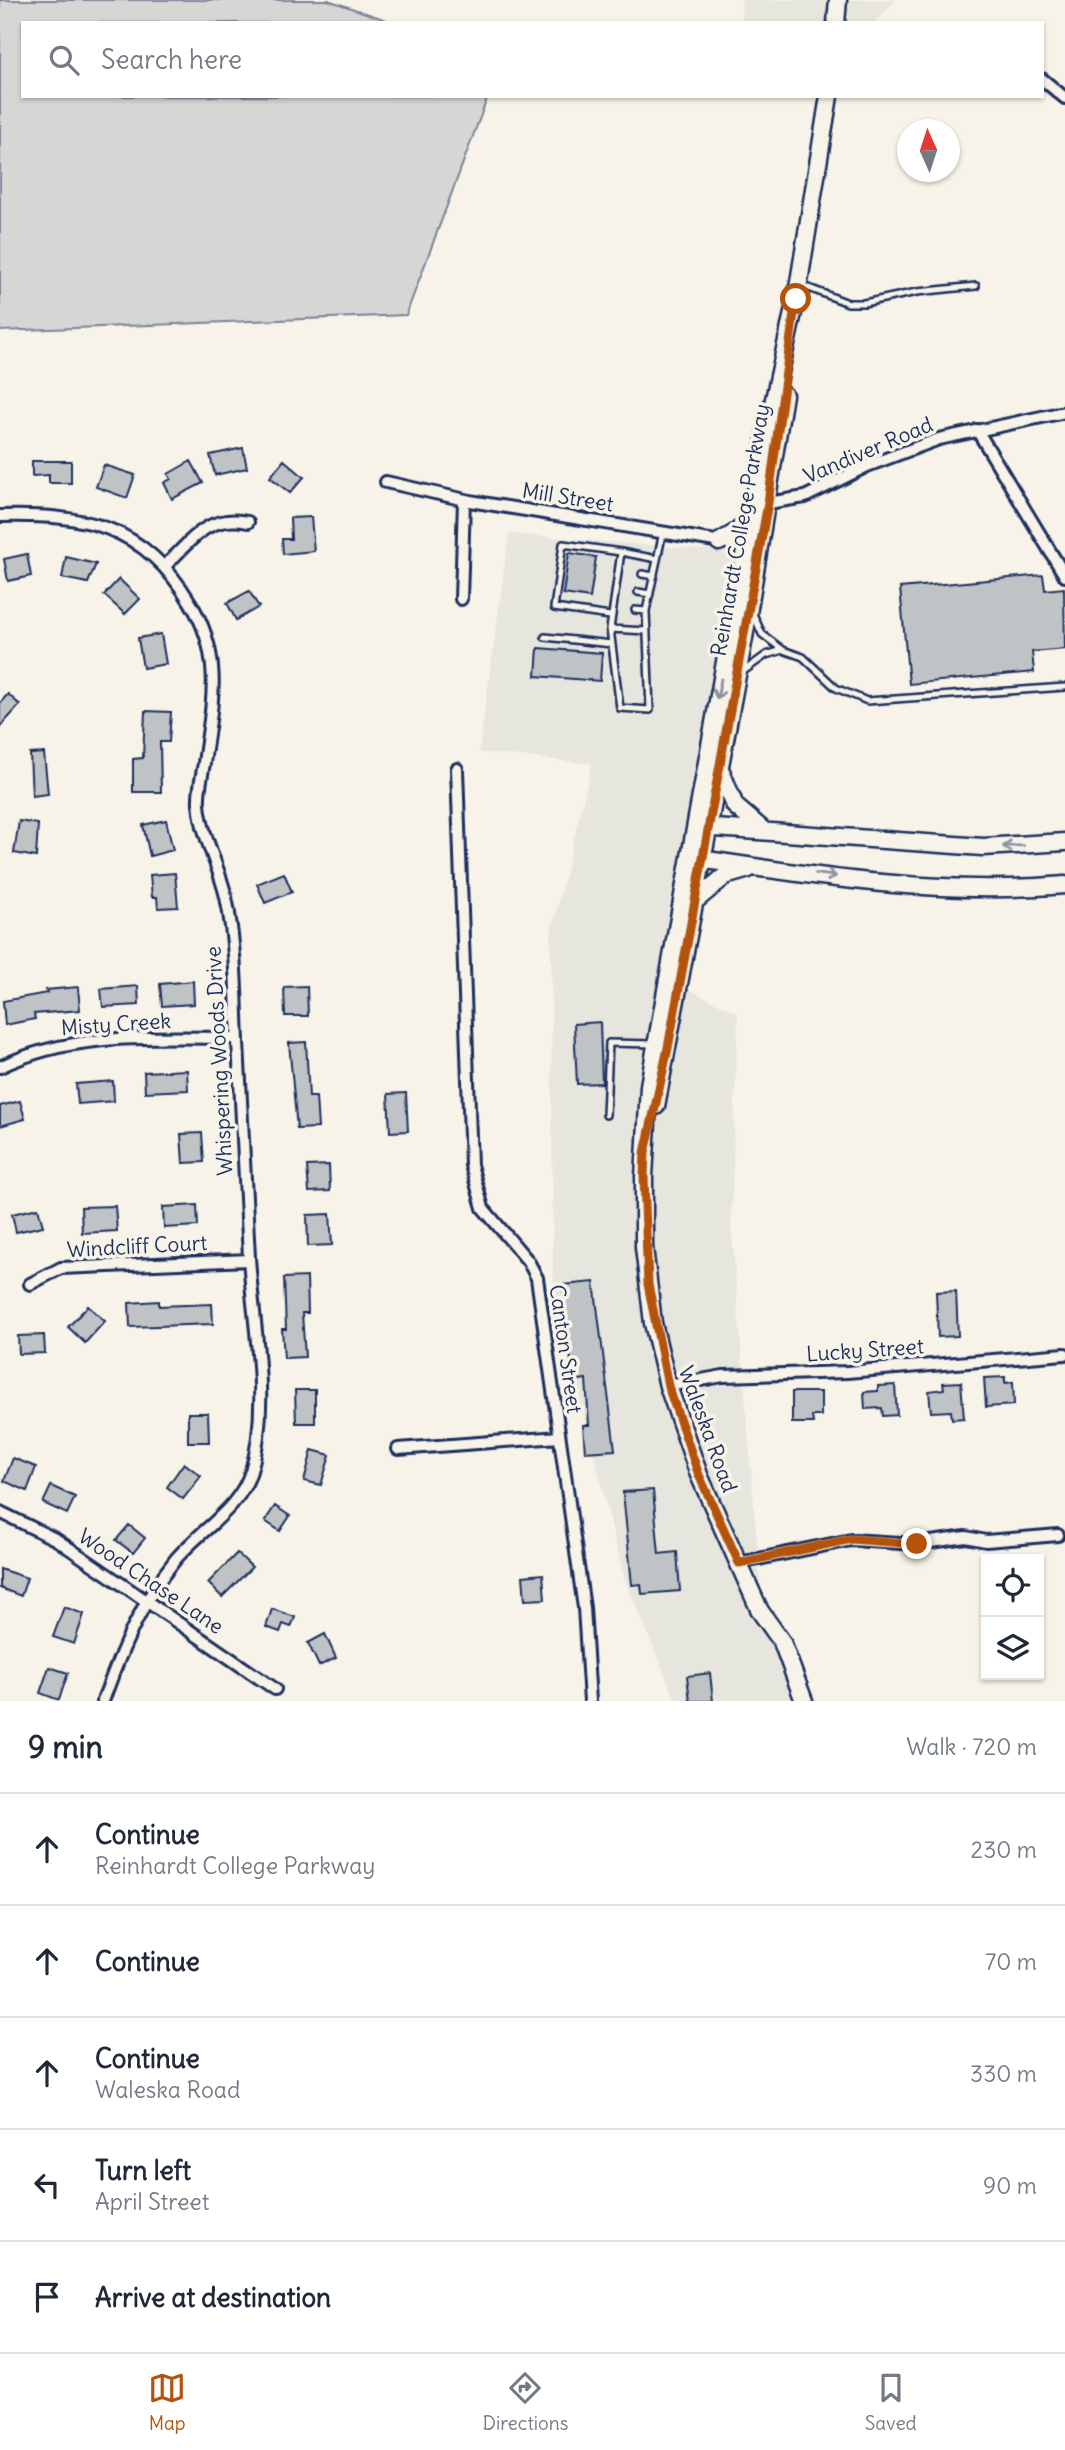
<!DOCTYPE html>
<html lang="en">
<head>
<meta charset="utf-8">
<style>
	body { margin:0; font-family:Delius,sans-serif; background:#f2f2f3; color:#1f2937 }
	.controls { position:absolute; right:21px; bottom:21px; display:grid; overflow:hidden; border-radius:0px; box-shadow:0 2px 5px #0004 }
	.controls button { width:63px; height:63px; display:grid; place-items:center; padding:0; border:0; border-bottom:2px solid #e0e1e3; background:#fff; color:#1f2937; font:35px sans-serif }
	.compass { position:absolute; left:897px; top:119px; width:63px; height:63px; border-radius:50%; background:#fff; box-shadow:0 2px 5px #0004; rotate:357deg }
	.stop { position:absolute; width:21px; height:21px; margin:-16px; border:5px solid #b45309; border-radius:50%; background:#fff }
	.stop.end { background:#b45309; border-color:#fff; box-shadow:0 2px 7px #0008 }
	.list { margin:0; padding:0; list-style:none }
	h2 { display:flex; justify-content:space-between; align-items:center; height:91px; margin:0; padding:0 28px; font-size:30px }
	h2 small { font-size:23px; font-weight:400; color:#747a83 }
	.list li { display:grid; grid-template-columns:46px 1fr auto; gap:21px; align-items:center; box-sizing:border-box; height:112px; padding:0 28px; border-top:2px solid #e0e1e3 }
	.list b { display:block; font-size:26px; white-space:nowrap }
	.list p { margin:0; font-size:23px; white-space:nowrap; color:#747a83 }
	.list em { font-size:23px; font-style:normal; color:#747a83 }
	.icon { flex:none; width:38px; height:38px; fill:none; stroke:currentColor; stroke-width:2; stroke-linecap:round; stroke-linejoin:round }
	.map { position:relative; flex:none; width:1065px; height:1701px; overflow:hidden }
	.search { position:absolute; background:#fff; box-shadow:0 2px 5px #0004; left:21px; right:21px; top:21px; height:77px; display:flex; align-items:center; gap:18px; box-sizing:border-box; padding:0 24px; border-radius:0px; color:#747a83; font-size:26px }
	.sheet { height:651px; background:#fff }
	nav { display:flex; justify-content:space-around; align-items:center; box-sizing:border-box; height:98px; border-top:2px solid #e0e1e3; background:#fff; font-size:19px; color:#747a83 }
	nav a { display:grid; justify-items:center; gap:4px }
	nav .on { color:#b45309 }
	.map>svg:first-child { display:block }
	.built { fill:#e6e5de }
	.green { fill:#d7d6d4; stroke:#798299; stroke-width:2 }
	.building { fill:#c0c3c5; stroke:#1b2f5e; stroke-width:2 }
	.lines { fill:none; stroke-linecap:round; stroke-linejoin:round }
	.lane-casing { stroke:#1b2f5e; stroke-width:10 }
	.street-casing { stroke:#1b2f5e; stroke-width:16 }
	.secondary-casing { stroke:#1b2f5e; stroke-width:21 }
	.lane { stroke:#f7f3e8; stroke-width:5 }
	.street { stroke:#f7f3e8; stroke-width:10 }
	.secondary { stroke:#f7f3e8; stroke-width:16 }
	.oneway { stroke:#8991a3 }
	.route { stroke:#b45309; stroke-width:9 }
	.labels { text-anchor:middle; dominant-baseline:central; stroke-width:7; stroke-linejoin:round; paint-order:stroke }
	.street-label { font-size:21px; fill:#1b2f5e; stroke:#f7f3e8 }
</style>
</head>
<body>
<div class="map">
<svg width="1065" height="1701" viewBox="0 0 1065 1701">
	<rect width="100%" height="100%" fill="#f7f3e8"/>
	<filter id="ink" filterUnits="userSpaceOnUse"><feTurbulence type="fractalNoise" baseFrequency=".0143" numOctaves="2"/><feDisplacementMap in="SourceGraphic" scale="14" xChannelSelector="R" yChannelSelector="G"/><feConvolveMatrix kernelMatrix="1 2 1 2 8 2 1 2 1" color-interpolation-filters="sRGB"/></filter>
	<g filter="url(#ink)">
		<!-- built -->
		<path class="built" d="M741,0H896L874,23H742Z
			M509,534L733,552L671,981L738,1013L731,1223L762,1605L817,1701H676L624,1577L553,1288L551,933L592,764L479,752Z"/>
		<!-- green -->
		<path class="green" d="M0,0H328L395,23H23V96H488L406,315L0,331Z"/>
		<!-- building -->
		<path class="building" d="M243,448L247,468L215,475L210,455Z
			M284,460L304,477L290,493L270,477Z
			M32,461H71V483H49V475L32,476Z
			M191,461L203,483L172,499L164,483L171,479L168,474Z
			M104,465L135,475L127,498L96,487Z
			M311,517L314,551L283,554L282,539H291L290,518Z
			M569,553L596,557L590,598L563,594Z
			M27,554L31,576L8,581L4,559Z
			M66,557L96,564L88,583L62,578Z
			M1043,575L1045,590L1064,588L1065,649L1032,652L1034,672L909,684L900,588Z
			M119,579L140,599L125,614L104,595Z
			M249,591L259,607L236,620L227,603Z
			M161,634L166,664L143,668L138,638Z
			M538,648L602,653L600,681L536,676Z
			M8,694L20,705L0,727V703Z
			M145,711L171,712L169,742H160L161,792H133V759L143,758Z
			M44,753L48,794L32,796L30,754Z
			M166,820L173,850L150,856L143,825Z
			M19,821L38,824L36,857L14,853Z
			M175,873L178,907L158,908L157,897H152L150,875Z
			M284,873L292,892L265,903L257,884Z
			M193,981L194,1004L162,1006L160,984Z
			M138,986L139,1005L103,1007L101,989Z
			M307,986L308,1016H285L284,987Z
			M78,987L80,1010L34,1014L35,1019L5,1025L3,1001L47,993L46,990Z
			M600,1022L602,1083L577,1084L574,1024Z
			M306,1042L309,1097H316L318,1128L297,1129L289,1043Z
			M187,1070L188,1090L145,1092L144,1072Z
			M113,1081L114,1101L78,1104L76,1084Z
			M406,1093L408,1131L390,1132L388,1094Z
			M20,1101L25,1119L0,1126V1106Z
			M202,1133L204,1162L183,1163L181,1134Z
			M329,1165L330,1191L309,1192L307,1166Z
			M197,1205L198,1226L164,1228L163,1207Z
			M115,1206L117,1231L82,1233L81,1207Z
			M38,1208L43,1226L16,1232L12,1214Z
			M330,1214L332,1245L308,1246L307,1215Z
			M307,1277L308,1313H302L305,1357L284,1358L282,1329H286L284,1278Z
			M594,1282L615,1450L585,1452L583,1425H589L586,1379L573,1381L563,1285Z
			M956,1291L958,1336L938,1337L936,1292Z
			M159,1301V1306L212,1304L213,1324L130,1327L129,1303Z
			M88,1306L105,1321L85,1343L68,1327Z
			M44,1335L45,1353L19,1354L18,1336Z
			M1005,1377V1383L1013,1382L1014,1405L986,1407L984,1378Z
			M961,1382L964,1418L952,1419L951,1411L931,1412L929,1391L944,1389L943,1383Z
			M895,1385L897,1415L883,1416L882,1408L865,1409L864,1392L878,1391V1386Z
			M295,1390H315V1423H296Z
			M792,1392H821V1416H812L813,1423H792Z
			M188,1413H208L209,1442H188Z
			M312,1450L330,1455L321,1485L304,1481Z
			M13,1458L36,1467L27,1491L4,1481Z
			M184,1463L201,1476L183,1499L167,1487Z
			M51,1486L75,1497L67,1514L43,1503Z
			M653,1490L659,1554L677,1552L680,1591L642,1594L641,1584L632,1585L623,1492Z
			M275,1506L290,1516L280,1531L265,1521Z
			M129,1525L145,1538L133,1553L116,1540Z
			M237,1553L252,1567L222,1597L208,1583Z
			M0,1569L27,1578L21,1596L0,1588Z
			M543,1574L545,1599L525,1600L523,1576Z
			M64,1607L84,1614L74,1644L53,1637Z
			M272,1609L295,1617L291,1627L283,1624L280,1632L266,1627Z
			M325,1634L336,1658L319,1666L308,1643Z
			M49,1667L68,1673L59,1700L40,1693Z
			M710,1673L713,1701H690L687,1676Z"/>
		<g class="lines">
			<defs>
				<path id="lane" d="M801,285L848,303H864L917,292L976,286
					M642,574L654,576
					M638,592L650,594
					M635,610L646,611
					M610,616L554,608L563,544L621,552
					M610,629L620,708L650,710L646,611L663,532
					M647,631L610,629L621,552L657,559
					M545,637L612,644
					M783,650L803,657L836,688L867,701L1065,687
					M741,673L766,655L783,650L762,634L754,616
					M606,1115L609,1043L653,1044"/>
				<path id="street" d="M1042,79L1065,98
					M977,430L1065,576
					M386,482L470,501L746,546
					M768,503L805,497L867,466L939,439L1065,412
					M0,516C84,514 143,524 190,602C224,657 212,703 204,763C202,776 198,791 199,804C202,837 219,866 226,897C236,945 236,994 238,1042C242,1114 245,1186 249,1257C253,1327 271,1403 251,1471C240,1509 199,1531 175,1560C141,1602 121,1651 103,1701
					M164,567C192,540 207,514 248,522
					M461,599L464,500
					M457,769L471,1165L483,1208L528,1261L537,1278L584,1608L590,1701
					M0,1067C73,1031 158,1038 238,1038
					M30,1284L61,1268L249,1260
					M668,1386L723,1376L847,1372L1065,1354
					M398,1449L559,1437
					M0,1512L57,1540L275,1689
					M739,1563L851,1540L917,1544L966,1537L986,1541L1058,1535"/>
				<path id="secondary" d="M836,23L838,0
					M796,299L764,445L656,1046L649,1086L644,1177V1247L653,1323L668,1386L699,1475L760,1611L782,1642L804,1701
					M795,307L829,96
					M719,542L738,531L750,517
					M721,771L735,806L763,830
					M700,827L983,847L1065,842
					M694,858C817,877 941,896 1065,885
					M695,901L725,876L749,869
					M656,1106L744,638L784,395"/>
			</defs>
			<!-- lane casing -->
			<use href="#lane" class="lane-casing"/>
			<!-- street casing -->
			<use href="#street" class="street-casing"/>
			<!-- secondary casing -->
			<use href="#secondary" class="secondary-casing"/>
			<!-- lane -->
			<use href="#lane" class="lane"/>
			<!-- street -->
			<use href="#street" class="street"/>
			<!-- secondary -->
			<use href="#secondary" class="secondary"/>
		</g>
		<!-- one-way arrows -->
		<defs><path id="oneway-shaft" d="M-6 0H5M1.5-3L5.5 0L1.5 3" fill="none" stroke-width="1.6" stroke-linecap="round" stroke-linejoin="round" transform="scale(1.75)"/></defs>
		<g class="oneway">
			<use href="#oneway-shaft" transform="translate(719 689) rotate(101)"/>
			<use href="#oneway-shaft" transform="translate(1013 846) rotate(178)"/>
			<use href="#oneway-shaft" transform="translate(826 875) rotate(8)"/>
		</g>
	</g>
	<g class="lines" filter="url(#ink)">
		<!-- route -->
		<path class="route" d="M796,299L768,503L668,1048L645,1153L644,1177L648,1284L668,1386L699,1475L739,1563L851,1539L917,1544"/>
	</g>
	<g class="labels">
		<!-- street labels -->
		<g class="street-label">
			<text transform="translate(868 450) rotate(-23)">Vandiver Road</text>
			<text transform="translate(568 497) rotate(9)">Mill Street</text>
			<text transform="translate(740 530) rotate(-80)">Reinhardt College Parkway</text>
			<text transform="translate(116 1024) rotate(-4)">Misty Creek</text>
			<text transform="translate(219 1061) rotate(-93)">Whispering Woods Drive</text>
			<text transform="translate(137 1246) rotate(-3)">Windcliff Court</text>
			<text transform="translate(566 1349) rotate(82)">Canton Street</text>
			<text transform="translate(865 1350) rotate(-4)">Lucky Street</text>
			<text transform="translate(708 1429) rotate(70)">Waleska Road</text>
			<text transform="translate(151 1581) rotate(34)">Wood Chase Lane</text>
		</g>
	</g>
</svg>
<div class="controls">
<button><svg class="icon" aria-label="locate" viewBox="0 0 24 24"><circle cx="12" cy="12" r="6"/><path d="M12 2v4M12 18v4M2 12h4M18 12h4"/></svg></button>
<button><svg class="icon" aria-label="layers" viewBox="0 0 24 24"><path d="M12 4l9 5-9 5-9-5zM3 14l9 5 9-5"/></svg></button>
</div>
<svg class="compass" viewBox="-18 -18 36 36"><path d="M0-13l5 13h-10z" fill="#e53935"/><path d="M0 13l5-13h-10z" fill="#747a83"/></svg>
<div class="stop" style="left:796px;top:299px"></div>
<div class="stop end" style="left:917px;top:1544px"></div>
<div class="search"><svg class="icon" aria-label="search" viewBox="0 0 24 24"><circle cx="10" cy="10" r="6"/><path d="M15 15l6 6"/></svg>Search here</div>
</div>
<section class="sheet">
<h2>9 min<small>Walk · 720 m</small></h2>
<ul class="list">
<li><svg class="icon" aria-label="ahead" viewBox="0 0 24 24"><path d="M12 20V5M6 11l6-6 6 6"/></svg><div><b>Continue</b><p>Reinhardt College Parkway</p></div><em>230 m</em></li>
<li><svg class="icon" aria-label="ahead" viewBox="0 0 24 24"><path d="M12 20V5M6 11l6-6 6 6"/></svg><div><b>Continue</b></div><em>70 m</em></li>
<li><svg class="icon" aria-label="ahead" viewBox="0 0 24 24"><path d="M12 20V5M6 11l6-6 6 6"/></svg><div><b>Continue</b><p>Waleska Road</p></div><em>330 m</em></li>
<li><svg class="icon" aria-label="left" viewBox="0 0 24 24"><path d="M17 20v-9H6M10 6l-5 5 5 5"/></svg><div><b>Turn left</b><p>April Street</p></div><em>90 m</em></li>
<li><svg class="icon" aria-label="arrive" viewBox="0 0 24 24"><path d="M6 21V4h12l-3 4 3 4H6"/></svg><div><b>Arrive at destination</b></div></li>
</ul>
</section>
<nav>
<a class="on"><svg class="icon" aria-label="map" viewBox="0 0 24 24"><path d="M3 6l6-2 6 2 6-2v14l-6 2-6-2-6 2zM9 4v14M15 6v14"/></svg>Map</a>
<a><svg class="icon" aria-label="directions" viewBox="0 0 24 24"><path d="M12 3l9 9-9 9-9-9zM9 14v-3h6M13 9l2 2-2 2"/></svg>Directions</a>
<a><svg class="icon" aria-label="saved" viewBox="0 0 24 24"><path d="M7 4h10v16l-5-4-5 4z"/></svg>Saved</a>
</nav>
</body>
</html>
